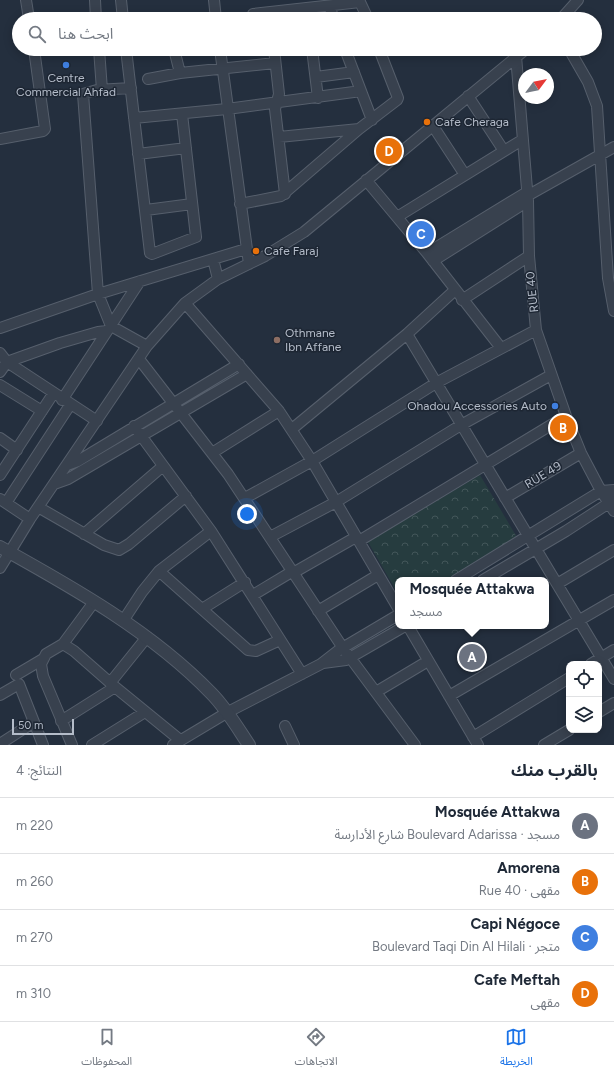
<!DOCTYPE html>
<html lang="ar">
<head>
<meta charset="utf-8">
<style>
	body { margin:0; font-family:Figtree,"Noto Sans Arabic",sans-serif; background:#f6f6f7; color:#1f2937; direction:rtl }
	.controls { position:absolute; right:12px; bottom:12px; display:grid; overflow:hidden; border-radius:8px; box-shadow:0 2px 10px #0003 }
	.controls button { width:36px; height:36px; display:grid; place-items:center; padding:0; border:0; border-bottom:1px solid #e0e1e3; background:#fff; color:#1f2937; font:20px sans-serif }
	.compass { position:absolute; left:518px; top:68px; width:36px; height:36px; border-radius:50%; background:#fff; box-shadow:0 2px 10px #0003; rotate:58deg }
	.scale { position:absolute; left:12px; bottom:10px; width:62px; box-sizing:border-box; padding-left:4px; border:2px solid #b4bcc9; border-top:0; font-size:11px; line-height:14px; white-space:nowrap; color:#b4bcc9; -webkit-text-stroke:3px #1d2633; paint-order:stroke }
	.you { position:absolute; left:247px; top:514px; width:14px; height:14px; margin:-10px; border:3px solid #fff; border-radius:50%; background:#1a73e8; box-shadow:0 0 0 6px #1a73e833 }
	.badge { display:grid; place-items:center; width:26px; height:26px; border-radius:50%; background:#1a73e8; color:#fff; font-size:13px; font-weight:700 }
	.pin { position:absolute; translate:-50% -50%; border:2px solid #fff; box-shadow:0 1px 4px #0006 }
	.popup { position:absolute; left:395px; top:577px; width:154px; height:52px; box-sizing:border-box; display:grid; place-content:center; border-radius:8px; background:#fff; filter:drop-shadow(0 1px 3px #0005); font-size:13px; white-space:nowrap; color:#747a83 }
	.popup b { font-size:15px; color:#1f2937 }
	.popup::after { content:''; position:absolute; left:50%; top:100%; margin-left:-8px; border:8px solid transparent; border-top-color:#fff }
	.list { margin:0; padding:0; list-style:none }
	h2 { display:flex; justify-content:space-between; align-items:center; height:52px; margin:0; padding:0 16px; font-size:17px }
	h2 small { font-size:13px; font-weight:400; color:#747a83 }
	.list li { display:grid; grid-template-columns:26px 1fr auto; gap:12px; align-items:center; box-sizing:border-box; height:56px; padding:0 16px; border-top:1px solid #e0e1e3 }
	.list b { display:block; font-size:15px; white-space:nowrap }
	.list p { margin:0; font-size:13px; white-space:nowrap; color:#747a83 }
	.list em { font-size:13px; font-style:normal; color:#747a83 }
	.icon { flex:none; width:22px; height:22px; fill:none; stroke:currentColor; stroke-width:2; stroke-linecap:round; stroke-linejoin:round }
	.map { position:relative; flex:none; width:614px; height:745px; overflow:hidden; direction:ltr }
	.search { position:absolute; background:#fff; box-shadow:0 2px 10px #0003; left:12px; right:12px; top:12px; height:44px; display:flex; align-items:center; gap:10px; box-sizing:border-box; padding:0 14px; border-radius:22px; color:#747a83; font-size:15px }
	.sheet { height:276px; background:#fff }
	nav { display:flex; justify-content:space-around; align-items:center; box-sizing:border-box; height:56px; border-top:1px solid #e0e1e3; background:#fff; font-size:11px; color:#747a83 }
	nav a { display:grid; justify-items:center; gap:2px }
	nav .on { color:#1a73e8 }
	.map>svg:first-child { display:block }
	.park { fill:url(#park-crowns) }
	.lines { fill:none; stroke-linecap:round; stroke-linejoin:round }
	.minor-casing { stroke:#565f6c; stroke-width:12 }
	.tertiary-casing { stroke:#565f6c; stroke-width:14 }
	.minor { stroke:#38414e; stroke-width:10 }
	.tertiary { stroke:#38414e; stroke-width:12 }
	.shop-dot { fill:#3f7fe0; stroke:#1d2633; stroke-width:1.5 }
	.food-dot { fill:#e8710a; stroke:#1d2633; stroke-width:1.5 }
	.education-dot { fill:#8d6e63; stroke:#1d2633; stroke-width:1.5 }
	.labels { text-anchor:middle; dominant-baseline:central; stroke-width:3; stroke-linejoin:round; paint-order:stroke }
	.poi-label { font-size:12px; fill:#b4bcc9; stroke:#1d2633; text-anchor:start }
	.street-label { font-size:12px; fill:#b4bcc9; stroke:#1d2633 }
</style>
</head>
<body>
<div class="map">
<svg width="614" height="745" viewBox="0 0 614 745">
	<defs>
		<pattern id="park-crowns" width="20" height="18" patternUnits="userSpaceOnUse"><rect width="20" height="18" fill="#263c3f"/><path d="M2 6a3 3 0 1 1 6 0M12 15a3 3 0 1 1 6 0" fill="none" stroke="#435659"/></pattern>
	</defs>
	<rect width="100%" height="100%" fill="#242f3e"/>
	<!-- park -->
	<path class="park" d="M480,475L518,539L446,580H398V594L368,542Z"/>
	<g class="lines">
		<defs>
			<path id="minor" d="M26,0L29,19
				M95,0L96,19
				M121,0L123,19
				M214,0L216,19
				M329,6L334,19
				M307,8L308,19
				M253,14L360,2L368,19
				M561,19L578,0
				M99,49L102,90
				M126,49L150,253L152,254L196,237L182,114
				M174,49L180,73L275,63
				M220,49L249,264
				M274,49L279,94L275,109L285,194
				M312,49L318,98
				M345,49L372,120
				M569,49L588,82L597,106L608,278L614,311
				M516,56L528,201L529,256L536,330L566,416L581,453L601,491L614,511
				M316,77L354,72
				M148,79L180,73
				M131,88L97,90L83,94L98,294L111,326L147,346
				M468,96L504,151
				M134,118L227,109L361,91
				M433,126L465,175
				M279,137L359,129
				M0,139L43,131L45,129L34,49
				M138,154L186,148
				M366,180L427,253L501,348
				M527,196L614,147
				M240,204L281,196L359,129L397,100L398,98L379,49
				M146,210L192,204
				M397,217L522,140
				M427,253L527,192
				M213,259L218,279
				M433,261L528,201
				M462,300L529,256
				M185,303L279,411L312,461L398,608
				M0,328L98,294L246,249
				M407,334L614,679
				M0,353L7,362L97,421
				M139,359L228,474L343,648L415,745
				M0,372L7,362L60,343L98,332L107,331
				M0,385L42,411
				M62,400L140,281
				M134,426L211,531L302,674
				M292,429L407,334L455,290
				M0,438L17,450
				M212,453L279,411
				M67,465L78,461L239,364
				M0,475L53,394
				M54,484L68,479L247,374
				M245,498L312,461L436,383L536,330
				M505,498L581,453
				M0,499L30,519
				M6,503L70,405
				M38,507L104,545L119,550L129,544L186,496
				M84,534L163,466
				M270,537L336,502L461,425L551,375
				M359,541L566,416
				M0,568L30,519L147,346L185,303L218,279L265,256L304,232L526,49
				M159,571L248,650L256,651L280,640
				M293,573L356,537
				M456,580L601,491L614,490
				M483,580L566,531L609,503L610,498
				M557,584L614,550
				M253,595L293,571
				M202,609L245,582
				M318,611L378,575
				M123,621L142,592L159,571L211,531
				M408,626L478,745
				M63,644L74,651L115,687L180,740
				M323,663L346,660L405,626
				M591,664L614,650
				M16,675L43,659
				M110,683L147,637
				M376,692L428,661
				M0,695L19,684L43,745
				M449,696L614,600
				M599,712L614,703
				M61,721L115,687
				M285,726L294,745
				M473,737L569,678
				M0,744L34,722
				M72,745L43,676L41,664L46,654L63,644L94,602
				M92,745L145,712
				M173,745L228,712L321,664L339,650L398,615
				M544,745L569,730"/>
			<path id="tertiary" d="M0,547C74,588 152,632 211,693C226,708 237,727 249,745"/>
		</defs>
		<!-- minor casing -->
		<use href="#minor" class="minor-casing"/>
		<!-- tertiary casing -->
		<use href="#tertiary" class="tertiary-casing"/>
		<!-- minor -->
		<use href="#minor" class="minor"/>
		<!-- tertiary -->
		<use href="#tertiary" class="tertiary"/>
	</g>
	<!-- markers -->
	<g class="shop-dot">
		<circle cx="66" cy="65" r="4"/>
		<circle cx="555" cy="406" r="4"/>
	</g>
	<g class="food-dot">
		<circle cx="427" cy="122" r="4"/>
		<circle cx="256" cy="251" r="4"/>
	</g>
	<circle class="education-dot" cx="277" cy="340" r="4"/>
	<g class="labels">
		<!-- poi labels -->
		<g class="poi-label">
			<text x="66" y="78" text-anchor="middle">Centre<tspan x="66" dy="14">Commercial Ahfad</tspan></text>
			<text x="435" y="122">Cafe Cheraga</text>
			<text x="264" y="251">Cafe Faraj</text>
			<text x="285" y="333">Othmane<tspan x="285" dy="14">Ibn Affane</tspan></text>
			<text x="547" y="406" text-anchor="end">Ohadou Accessories Auto</text>
		</g>
		<!-- street labels -->
		<g class="street-label">
			<text transform="translate(532 292) rotate(-96)">RUE 40</text>
			<text transform="translate(543 475) rotate(-31)">RUE 49</text>
		</g>
	</g>
</svg>
<div class="controls">
<button><svg class="icon" aria-label="locate" viewBox="0 0 24 24"><circle cx="12" cy="12" r="6"/><path d="M12 2v4M12 18v4M2 12h4M18 12h4"/></svg></button>
<button><svg class="icon" aria-label="layers" viewBox="0 0 24 24"><path d="M12 4l9 5-9 5-9-5zM3 14l9 5 9-5"/></svg></button>
</div>
<svg class="compass" viewBox="-18 -18 36 36"><path d="M0-13l5 13h-10z" fill="#e53935"/><path d="M0 13l5-13h-10z" fill="#747a83"/></svg>
<div class="scale">50 m</div>
<div class="you"></div>
<div class="pin badge" style="left:472px;top:657px;background:#6b7280">A</div>
<div class="popup"><b>Mosquée Attakwa</b>مسجد</div>
<div class="pin badge" style="left:563px;top:428px;background:#e8710a">B</div>
<div class="pin badge" style="left:421px;top:234px;background:#3f7fe0">C</div>
<div class="pin badge" style="left:389px;top:151px;background:#e8710a">D</div>
<div class="search"><svg class="icon" aria-label="search" viewBox="0 0 24 24"><circle cx="10" cy="10" r="6"/><path d="M15 15l6 6"/></svg>ابحث هنا</div>
</div>
<section class="sheet">
<h2>بالقرب منك<small>النتائج: 4</small></h2>
<ul class="list">
<li><span class="badge" style="background:#6b7280">A</span><div><b>Mosquée Attakwa</b><p>مسجد · Boulevard Adarissa شارع الأدارسة</p></div><em>220 m</em></li>
<li><span class="badge" style="background:#e8710a">B</span><div><b>Amorena</b><p>مقهى · Rue 40</p></div><em>260 m</em></li>
<li><span class="badge" style="background:#3f7fe0">C</span><div><b>Capi Négoce</b><p>متجر · Boulevard Taqi Din Al Hilali</p></div><em>270 m</em></li>
<li><span class="badge" style="background:#e8710a">D</span><div><b>Cafe Meftah</b><p>مقهى</p></div><em>310 m</em></li>
</ul>
</section>
<nav>
<a class="on"><svg class="icon" aria-label="map" viewBox="0 0 24 24"><path d="M3 6l6-2 6 2 6-2v14l-6 2-6-2-6 2zM9 4v14M15 6v14"/></svg>الخريطة</a>
<a><svg class="icon" aria-label="directions" viewBox="0 0 24 24"><path d="M12 3l9 9-9 9-9-9zM9 14v-3h6M13 9l2 2-2 2"/></svg>الاتجاهات</a>
<a><svg class="icon" aria-label="saved" viewBox="0 0 24 24"><path d="M7 4h10v16l-5-4-5 4z"/></svg>المحفوظات</a>
</nav>
</body>
</html>
